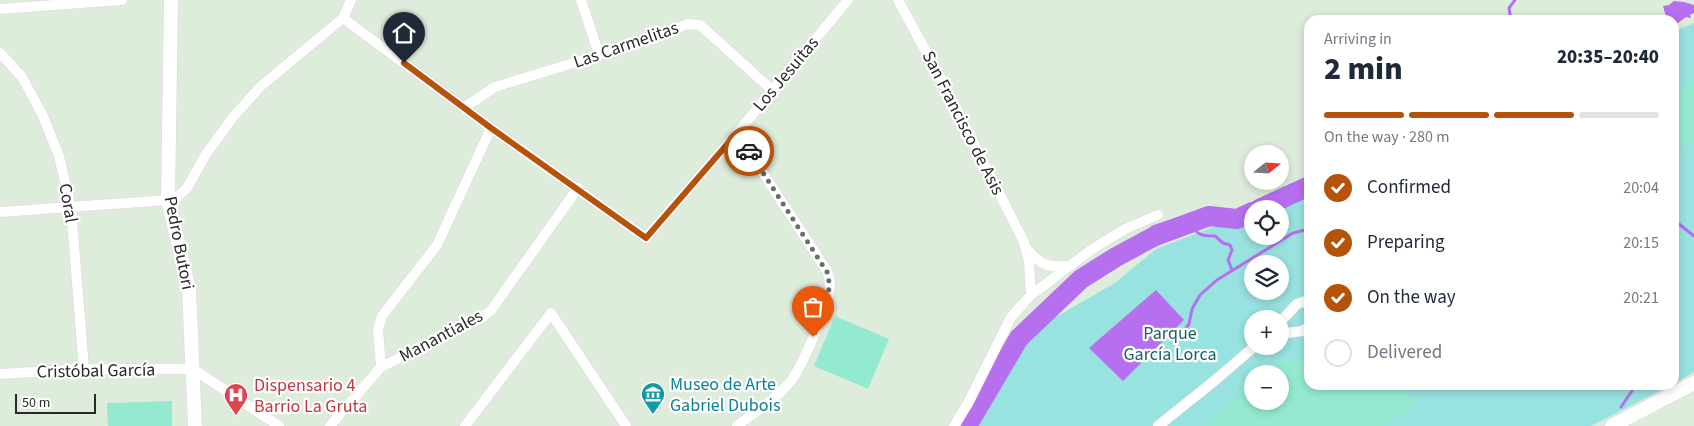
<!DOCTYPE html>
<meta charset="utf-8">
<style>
:root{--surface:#fff;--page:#f2f2f3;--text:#1f2937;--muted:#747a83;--line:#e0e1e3;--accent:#b45309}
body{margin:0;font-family:"Source Sans 3",sans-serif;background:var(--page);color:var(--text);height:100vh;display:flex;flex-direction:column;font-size:19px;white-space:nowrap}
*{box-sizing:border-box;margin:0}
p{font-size:16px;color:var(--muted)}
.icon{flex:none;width:28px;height:28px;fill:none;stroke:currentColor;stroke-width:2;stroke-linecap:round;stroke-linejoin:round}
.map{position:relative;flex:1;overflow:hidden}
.drawer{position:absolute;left:1304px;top:15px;width:375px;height:375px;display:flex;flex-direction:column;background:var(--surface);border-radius:15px;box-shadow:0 2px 8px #0003}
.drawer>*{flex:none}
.needle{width:32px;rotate:72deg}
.tools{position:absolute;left:1244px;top:145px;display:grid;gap:10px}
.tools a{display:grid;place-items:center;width:45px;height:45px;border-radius:50%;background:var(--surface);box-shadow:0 2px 8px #0003;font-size:25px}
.scale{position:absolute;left:15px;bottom:12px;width:81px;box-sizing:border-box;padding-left:5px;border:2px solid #2a2a2a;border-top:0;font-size:14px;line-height:18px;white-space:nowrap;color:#2a2a2a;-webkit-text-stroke:4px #fff;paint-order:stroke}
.pin{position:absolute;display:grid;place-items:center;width:42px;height:42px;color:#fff;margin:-51px -21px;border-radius:50% 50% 50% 0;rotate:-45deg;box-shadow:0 0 5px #0007}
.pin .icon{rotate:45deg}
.courier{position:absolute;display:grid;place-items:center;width:50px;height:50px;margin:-25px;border:4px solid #b45309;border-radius:50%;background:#fff;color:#222;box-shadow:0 1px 6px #0007}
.summary em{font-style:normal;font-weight:800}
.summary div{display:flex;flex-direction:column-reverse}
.summary{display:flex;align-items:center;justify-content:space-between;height:85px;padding:0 20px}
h1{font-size:32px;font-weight:800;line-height:38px}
.bar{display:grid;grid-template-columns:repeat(4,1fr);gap:8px 5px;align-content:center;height:60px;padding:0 20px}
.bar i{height:6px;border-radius:4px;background:var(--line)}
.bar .active{background:var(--accent)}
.bar p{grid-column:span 4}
ol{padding:0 20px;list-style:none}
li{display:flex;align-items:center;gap:15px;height:55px}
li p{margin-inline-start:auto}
li .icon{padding:5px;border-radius:50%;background:var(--accent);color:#fff;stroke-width:4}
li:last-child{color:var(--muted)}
li i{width:28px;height:28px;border:2px solid var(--line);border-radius:50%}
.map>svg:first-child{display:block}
.green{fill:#98e2df;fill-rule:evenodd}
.pitch{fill:#94ead1}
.water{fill:#b66fee}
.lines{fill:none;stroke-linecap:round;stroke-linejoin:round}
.stream{stroke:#b66fee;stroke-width:3}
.river{stroke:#b66fee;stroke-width:20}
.street-casing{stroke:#e3d1e1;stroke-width:11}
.secondary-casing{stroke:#e3d1e1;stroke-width:15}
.street{stroke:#fff;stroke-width:10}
.secondary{stroke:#fff;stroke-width:14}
.done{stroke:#696e68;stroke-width:5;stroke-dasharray:0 9}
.route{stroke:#b45309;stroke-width:6}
.labels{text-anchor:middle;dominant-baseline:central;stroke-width:4.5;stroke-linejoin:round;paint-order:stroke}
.street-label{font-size:18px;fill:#2a2a2a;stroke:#fff}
.park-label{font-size:18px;fill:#1a6066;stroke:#fff}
.culture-label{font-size:18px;fill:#0d838f;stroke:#fff;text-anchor:start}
.health-label{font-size:18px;fill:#be3a42;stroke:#fff;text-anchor:start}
</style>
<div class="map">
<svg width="1694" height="426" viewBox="0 0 1694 426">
<rect width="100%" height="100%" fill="#deecdc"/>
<path class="green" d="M1694,23V372L1674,384V29L1677,30Z
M1309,186V385H1671L1591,426H974L1019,338L1115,283L1156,249L1252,212V236H1280V209H1259ZM1252,264H1280V291H1252ZM1252,319H1280V346H1252ZM1252,374H1280V401H1252Z"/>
<path class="pitch" d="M1694,78V140L1674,153V94Z
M835,316L889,339L868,389L814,366Z
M1309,353V385H1387L1389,387L1394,385H1404L1415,405L1384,426H1205L1252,386V401H1280V374H1266L1282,360Z
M172,401V426H108L107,403Z"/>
<path class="water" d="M1674,1L1684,2L1694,5V13L1690,15L1691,18L1686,17L1674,26V20H1667L1663,6L1669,5Z
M1207,207L1210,223L1157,243L1151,226Z
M1156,290L1184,320L1123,381L1089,348Z"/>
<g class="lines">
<path class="stream" d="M1511,20L1509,8L1515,0
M1659,20L1663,18
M1674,225L1679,224L1694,236
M1190,226C1200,235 1200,236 1215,236L1223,243L1230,245L1232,250L1228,260L1232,270
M1169,329L1177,333L1183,332L1189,324L1192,309L1200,295L1217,280L1293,233L1309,229
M1621,407L1636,385"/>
<path class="river" d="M1259,209L1309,186
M967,426L1019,338L1081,279L1116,257L1155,236L1209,216L1237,219L1252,212"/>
<g class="street-casing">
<path id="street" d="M351,0L343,18L491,128L646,238L737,133L848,0
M581,0L599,55
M898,0L949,94L1024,242L1029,262L1031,295L1011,317L968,403L954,426
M0,9L122,0
M0,53L22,77L43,116L59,156L71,208L84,369
M465,107L495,87L599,55L688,24L700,25L772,90
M0,212L168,200L177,197L187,188L206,154L234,116L261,86L343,18
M1027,249C1042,266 1046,267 1069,266
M1031,295L1091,250L1125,229L1158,215
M1280,322L1297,304L1309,300
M1280,334L1302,331L1309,327
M381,367L378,329L382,316L437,245L491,128
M0,374L84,369H193L279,426
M330,426L381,367L483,317L492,309L578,188
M465,426L551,313L626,426
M737,426C755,412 776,399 790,382C802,367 829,305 830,286C830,281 829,276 827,271L737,133
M1158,426L1213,382L1255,346"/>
</g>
<g class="secondary-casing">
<path id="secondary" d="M171,0L168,200L189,290L195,426
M1612,426L1694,383"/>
</g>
<use href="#street" class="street"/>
<use href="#secondary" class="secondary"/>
</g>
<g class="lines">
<path class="done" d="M749,151L827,272C834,294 821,316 813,337"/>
<path class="route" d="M404,63L491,128L646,238L737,133L749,151"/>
</g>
<defs>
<g id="museum-pin" transform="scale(1.25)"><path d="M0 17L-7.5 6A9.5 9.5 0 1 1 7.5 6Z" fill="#0f9aa8" stroke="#fff"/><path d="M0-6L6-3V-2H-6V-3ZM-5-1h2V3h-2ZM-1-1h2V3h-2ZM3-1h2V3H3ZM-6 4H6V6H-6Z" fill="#fff"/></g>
<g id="hospital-pin" transform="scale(1.25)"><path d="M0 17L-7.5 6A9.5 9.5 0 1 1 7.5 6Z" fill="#e0444e" stroke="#fff"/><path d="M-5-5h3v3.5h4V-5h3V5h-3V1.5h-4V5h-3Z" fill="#fff"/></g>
</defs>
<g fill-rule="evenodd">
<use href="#museum-pin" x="653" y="394"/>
<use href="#hospital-pin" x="236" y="395"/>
</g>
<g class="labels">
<g class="street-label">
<text transform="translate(626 45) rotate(-19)">Las Carmelitas</text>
<text transform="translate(786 74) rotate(-50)">Los Jesuitas</text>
<text transform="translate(963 123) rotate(63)">San Francisco de Asis</text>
<text transform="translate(68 203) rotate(80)">Coral</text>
<text transform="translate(179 243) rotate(79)">Pedro Butori</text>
<text transform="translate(441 336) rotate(-28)">Manantiales</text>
<text transform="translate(96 371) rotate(-1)">Cristóbal García</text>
</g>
<g class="park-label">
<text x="1170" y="333">Parque<tspan x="1170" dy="21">García Lorca</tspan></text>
</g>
<g class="culture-label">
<text x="670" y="384">Museo de Arte<tspan x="670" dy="21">Gabriel Dubois</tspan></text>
</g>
<g class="health-label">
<text x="254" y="385">Dispensario 4<tspan x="254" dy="21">Barrio La Gruta</tspan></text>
</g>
</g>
</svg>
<div class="tools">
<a><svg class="needle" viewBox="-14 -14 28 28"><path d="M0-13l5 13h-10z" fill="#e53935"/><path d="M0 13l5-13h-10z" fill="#747a83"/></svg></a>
<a><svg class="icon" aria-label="locate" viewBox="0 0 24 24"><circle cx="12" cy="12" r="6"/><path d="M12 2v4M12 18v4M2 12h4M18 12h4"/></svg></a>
<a><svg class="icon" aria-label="layers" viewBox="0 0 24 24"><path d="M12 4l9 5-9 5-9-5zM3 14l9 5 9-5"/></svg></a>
<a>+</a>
<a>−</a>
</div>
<div class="scale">50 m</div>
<div class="pin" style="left:813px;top:337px;background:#ea580c"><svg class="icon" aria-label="bag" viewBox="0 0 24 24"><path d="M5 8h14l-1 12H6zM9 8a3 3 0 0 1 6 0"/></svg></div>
<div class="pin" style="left:404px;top:63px;background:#1f2937"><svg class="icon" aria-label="home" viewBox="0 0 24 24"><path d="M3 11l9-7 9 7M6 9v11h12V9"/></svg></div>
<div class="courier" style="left:749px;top:151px"><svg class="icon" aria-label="car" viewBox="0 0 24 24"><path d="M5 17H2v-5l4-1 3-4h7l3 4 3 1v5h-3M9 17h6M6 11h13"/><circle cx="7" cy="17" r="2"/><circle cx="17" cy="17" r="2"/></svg></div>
<section class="drawer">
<div class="summary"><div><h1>2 min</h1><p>Arriving in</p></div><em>20:35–20:40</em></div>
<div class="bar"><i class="active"></i><i class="active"></i><i class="active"></i><i></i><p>On the way · 280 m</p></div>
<ol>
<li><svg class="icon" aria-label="check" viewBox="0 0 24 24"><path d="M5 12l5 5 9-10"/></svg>Confirmed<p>20:04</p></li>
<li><svg class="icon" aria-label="check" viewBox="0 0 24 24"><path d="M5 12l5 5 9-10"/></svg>Preparing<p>20:15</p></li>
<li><svg class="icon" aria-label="check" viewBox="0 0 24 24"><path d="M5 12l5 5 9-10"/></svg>On the way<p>20:21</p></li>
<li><i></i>Delivered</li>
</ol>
</section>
</div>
